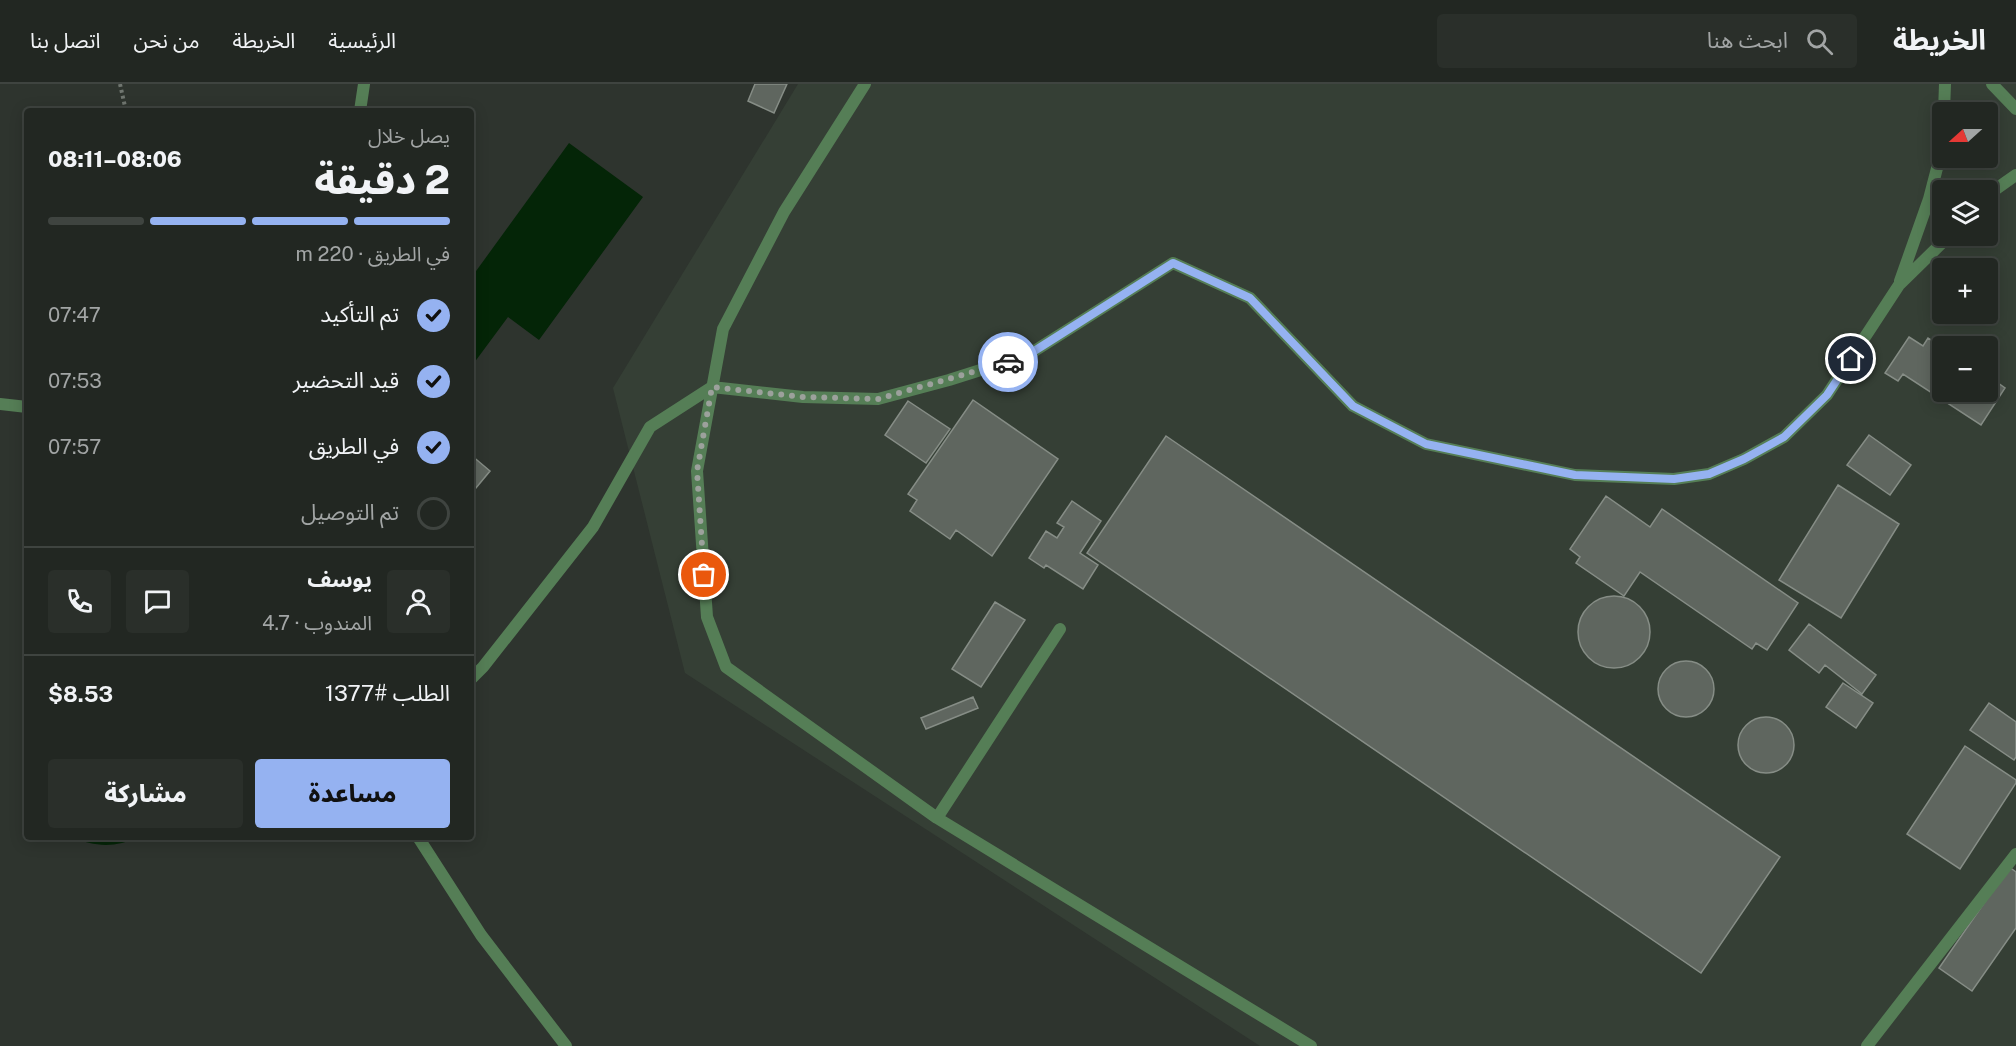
<!DOCTYPE html>
<html lang="ar">
<meta charset="utf-8">
<style>
:root{--surface:#222722;--page:#2a2f2a;--text:#f1f3f6;--muted:#a2a5a5;--line:#3f4440;--accent:#95b2f1}
body{margin:0;font-family:"Public Sans","Noto Sans Arabic",sans-serif;background:var(--page);color:var(--text);direction:rtl;height:100vh;display:flex;flex-direction:column;font-size:22px;white-space:nowrap}
*{box-sizing:border-box;margin:0}
p{font-size:20px;color:var(--muted)}
.icon{flex:none;width:33px;height:33px;fill:none;stroke:currentColor;stroke-width:2;stroke-linecap:round;stroke-linejoin:round}
.map{position:relative;flex:1;overflow:hidden;direction:ltr}
.details{position:absolute;left:24px;top:24px;width:450px;height:732px;display:flex;flex-direction:column;background:var(--surface);border-radius:6px;box-shadow:0 3px 15px #0003,0 0 0 2px var(--line);direction:rtl}
.details>*{flex:none}
.needle{width:39px;rotate:249deg}
.fabs{position:absolute;left:1932px;top:18px;display:grid;gap:12px}
.fabs a{display:grid;place-items:center;width:66px;height:66px;border-radius:6px;background:var(--surface);box-shadow:0 3px 15px #0003,0 0 0 2px var(--line);font-size:30px}
.pin{position:absolute;display:grid;place-items:center;width:51px;height:51px;color:#fff;margin:-26px;border:3px solid #fff;border-radius:50%;box-shadow:0 2px 6px #0007}
.courier{position:absolute;display:grid;place-items:center;width:60px;height:60px;margin:-30px;border:4px solid #95b2f1;border-radius:50%;background:#fff;color:#222;box-shadow:0 2px 8px #0007}
.head em{font-style:normal;font-weight:800}
.head div{display:flex;flex-direction:column-reverse}
.head{display:flex;align-items:center;justify-content:space-between;height:102px;padding:0 24px}
h1{font-size:39px;font-weight:800;line-height:45px}
.bar{display:grid;grid-template-columns:repeat(4,1fr);gap:9px 6px;align-content:center;height:72px;padding:0 24px}
.bar i{height:8px;border-radius:4px;background:var(--line)}
.bar .active{background:var(--accent)}
.bar p{grid-column:span 4}
.line{display:flex;align-items:center;gap:15px;padding:0 24px;border-top:2px solid var(--line)}
.line div{flex:1}
.round{display:grid;place-items:center;flex:none;width:63px;height:63px;border-radius:6px;background:var(--page)}
ol{padding:0 24px;list-style:none}
li{display:flex;align-items:center;gap:18px;height:66px}
li p{margin-inline-start:auto}
li .icon{padding:6px;border-radius:50%;background:var(--accent);color:#111;stroke-width:4}
li:last-child{color:var(--muted)}
li i{width:33px;height:33px;border:3px solid var(--line);border-radius:50%}
.button{display:flex;gap:12px;margin-top:auto;padding:12px 24px}
.button a{flex:1;height:69px;border-radius:6px;background:var(--accent);color:#111;font-size:24px;font-weight:800;line-height:69px;text-align:center}
.button a+a{background:var(--page);color:var(--text)}
header{display:flex;align-items:center;gap:36px;box-sizing:border-box;height:84px;padding:0 30px;background:var(--surface);border-bottom:2px solid var(--line)}
header strong{font-size:28px}
nav{display:flex;gap:33px;margin-inline-start:auto;font-size:21px}
.search{width:420px;height:54px;background:var(--page);display:flex;align-items:center;gap:15px;box-sizing:border-box;padding:0 21px;border-radius:6px;color:var(--muted);font-size:22px}
.map>svg:first-child{display:block}
.built{fill:#353f35;fill-rule:evenodd}
.water{fill:#042507}
.building{fill:#5f665f;stroke:#868d86;stroke-width:1.5}
.lines{fill:none;stroke-linecap:round;stroke-linejoin:round}
.path{stroke:#707670;stroke-width:4;stroke-dasharray:3 3;stroke-linecap:butt}
.service{stroke:#557e56;stroke-width:12}
.done{stroke:#9ca19c;stroke-width:6;stroke-dasharray:0 10.8}
.route{stroke:#95b2f1;stroke-width:8}
</style>
<header>
<strong>الخريطة</strong>
<div class="search"><svg class="icon" aria-label="search" viewBox="0 0 24 24"><circle cx="10" cy="10" r="6"/><path d="M15 15l6 6"/></svg>ابحث هنا</div>
<nav><a>الرئيسية</a><a>الخريطة</a><a>من نحن</a><a>اتصل بنا</a></nav>
</header>
<div class="map">
<svg width="2016" height="962" viewBox="0 0 2016 962">
<rect width="100%" height="100%" fill="#2e342e"/>
<path class="built" d="M798,0H2016V962H1260L685,589L613,304ZM1942,28H1988V74H1942ZM1942,106H1988V152H1942ZM1942,184H1988V230H1942ZM1942,262H1988V308H1942Z"/>
<path class="water" d="M569,59L643,113L539,256L508,233L471,283V194Z
M71,753H139C115,764 95,763 71,753Z"/>
<path class="building" d="M755,0H787L774,29L748,17Z
M1909,253L1923,262L1928,254L1942,263V308H1988V292L2005,304L1981,341L1903,290L1898,297L1885,289Z
M973,316L1058,375L992,472L956,446L950,455L910,427L917,416L908,410Z
M908,317L950,345L926,379L885,351Z
M1869,351L1911,381L1890,411L1847,381Z
M1166,352L1780,773L1701,889L1087,469Z
M471,371L490,387L471,410Z
M1838,401L1899,440L1841,534L1779,496Z
M1606,412L1650,443L1662,425L1798,519L1767,566L1756,559L1752,565L1640,488L1624,512L1576,479L1580,473L1570,465Z
M1072,417L1101,437L1080,469L1098,481L1083,505L1046,481L1044,484L1029,474L1046,447L1057,454L1064,443L1057,439Z
M1578 548a36 36 0 1 1 72 0a36 36 0 1 1-72 0Z
M995,518L1025,536L981,603L952,585Z
M1809,540L1876,591L1862,610L1825,581L1819,589L1789,566Z
M1658 605a28 28 0 1 1 56 0a28 28 0 1 1-56 0Z
M1843,599L1873,619L1856,644L1826,623Z
M973,613L978,624L926,645L921,634Z
M1989,619L2016,638V673L2014,676L1970,646Z
M1738 661a28 28 0 1 1 56 0a28 28 0 1 1-56 0Z
M1965,662L2016,696V699L1960,785L1907,750Z
M2009,783L2016,788V844L1972,907L1939,884Z"/>
<g class="lines">
<path class="path" d="M120,0L126,27"/>
<path class="service" d="M865,0L784,128L723,245L697,387L707,533L726,583L937,734L1311,962
M1992,0L2016,25
M360,27L364,0
M1944,28L1945,0
M1988,113L1996,105L2016,91
M1900,197L1929,115L1942,65
M0,320L27,323
M471,595L483,583L593,443L650,343L712,303L803,313L878,315L949,296L1028,271L1173,179L1250,214L1353,322L1426,360L1575,391L1674,395L1709,390L1744,375L1784,353L1827,311L1899,201L1949,152
M937,734L1060,545
M418,753L481,851L566,962
M1867,962L2016,770"/>
</g>
<g class="lines">
<path class="done" d="M704,491L697,387L712,303L803,313L878,315L1008,278"/>
<path class="route" d="M1008,278L1028,271L1173,179L1250,214L1353,322L1426,360L1575,391L1674,395L1709,390L1744,375L1784,353L1827,311L1851,275"/>
</g>
</svg>
<div class="fabs">
<a><svg class="needle" viewBox="-14 -14 28 28"><path d="M0-13l5 13h-10z" fill="#e53935"/><path d="M0 13l5-13h-10z" fill="#a2a5a5"/></svg></a>
<a><svg class="icon" aria-label="layers" viewBox="0 0 24 24"><path d="M12 4l9 5-9 5-9-5zM3 14l9 5 9-5"/></svg></a>
<a>+</a>
<a>−</a>
</div>
<div class="pin" style="left:704px;top:491px;background:#ea580c"><svg class="icon" aria-label="bag" viewBox="0 0 24 24"><path d="M5 8h14l-1 12H6zM9 8a3 3 0 0 1 6 0"/></svg></div>
<div class="pin" style="left:1851px;top:275px;background:#1f2937"><svg class="icon" aria-label="home" viewBox="0 0 24 24"><path d="M3 11l9-7 9 7M6 9v11h12V9"/></svg></div>
<div class="courier" style="left:1008px;top:278px"><svg class="icon" aria-label="car" viewBox="0 0 24 24"><path d="M5 17H2v-5l4-1 3-4h7l3 4 3 1v5h-3M9 17h6M6 11h13"/><circle cx="7" cy="17" r="2"/><circle cx="17" cy="17" r="2"/></svg></div>
<section class="details">
<div class="head"><div><h1>2 دقيقة</h1><p>يصل خلال</p></div><em>08:06–08:11</em></div>
<div class="bar"><i class="active"></i><i class="active"></i><i class="active"></i><i></i><p>في الطريق · 220 m</p></div>
<ol>
<li><svg class="icon" aria-label="check" viewBox="0 0 24 24"><path d="M5 12l5 5 9-10"/></svg>تم التأكيد<p>07:47</p></li>
<li><svg class="icon" aria-label="check" viewBox="0 0 24 24"><path d="M5 12l5 5 9-10"/></svg>قيد التحضير<p>07:53</p></li>
<li><svg class="icon" aria-label="check" viewBox="0 0 24 24"><path d="M5 12l5 5 9-10"/></svg>في الطريق<p>07:57</p></li>
<li><i></i>تم التوصيل</li>
</ol>
<div class="line" style="height:108px"><a class="round"><svg class="icon" aria-label="person" viewBox="0 0 24 24"><circle cx="12" cy="8" r="4"/><path d="M4 21q1-7 8-7t8 7"/></svg></a><div><b>يوسف</b><p>المندوب · 4.7</p></div><a class="round"><svg class="icon" aria-label="chat" viewBox="0 0 24 24"><path d="M4 5h16v11H9l-5 4z"/></svg></a><a class="round"><svg class="icon" aria-label="phone" viewBox="0 0 24 24"><path d="M5 4h4l2 5-3 2q2 4 5 5l2-3 5 2v4C11 20 4 13 5 4z"/></svg></a></div>
<div class="line" style="height:78px"><div>الطلب #1377</div><b>$8.53</b></div>
<div class="button"><a>مساعدة</a><a>مشاركة</a></div>
</section>
</div>
